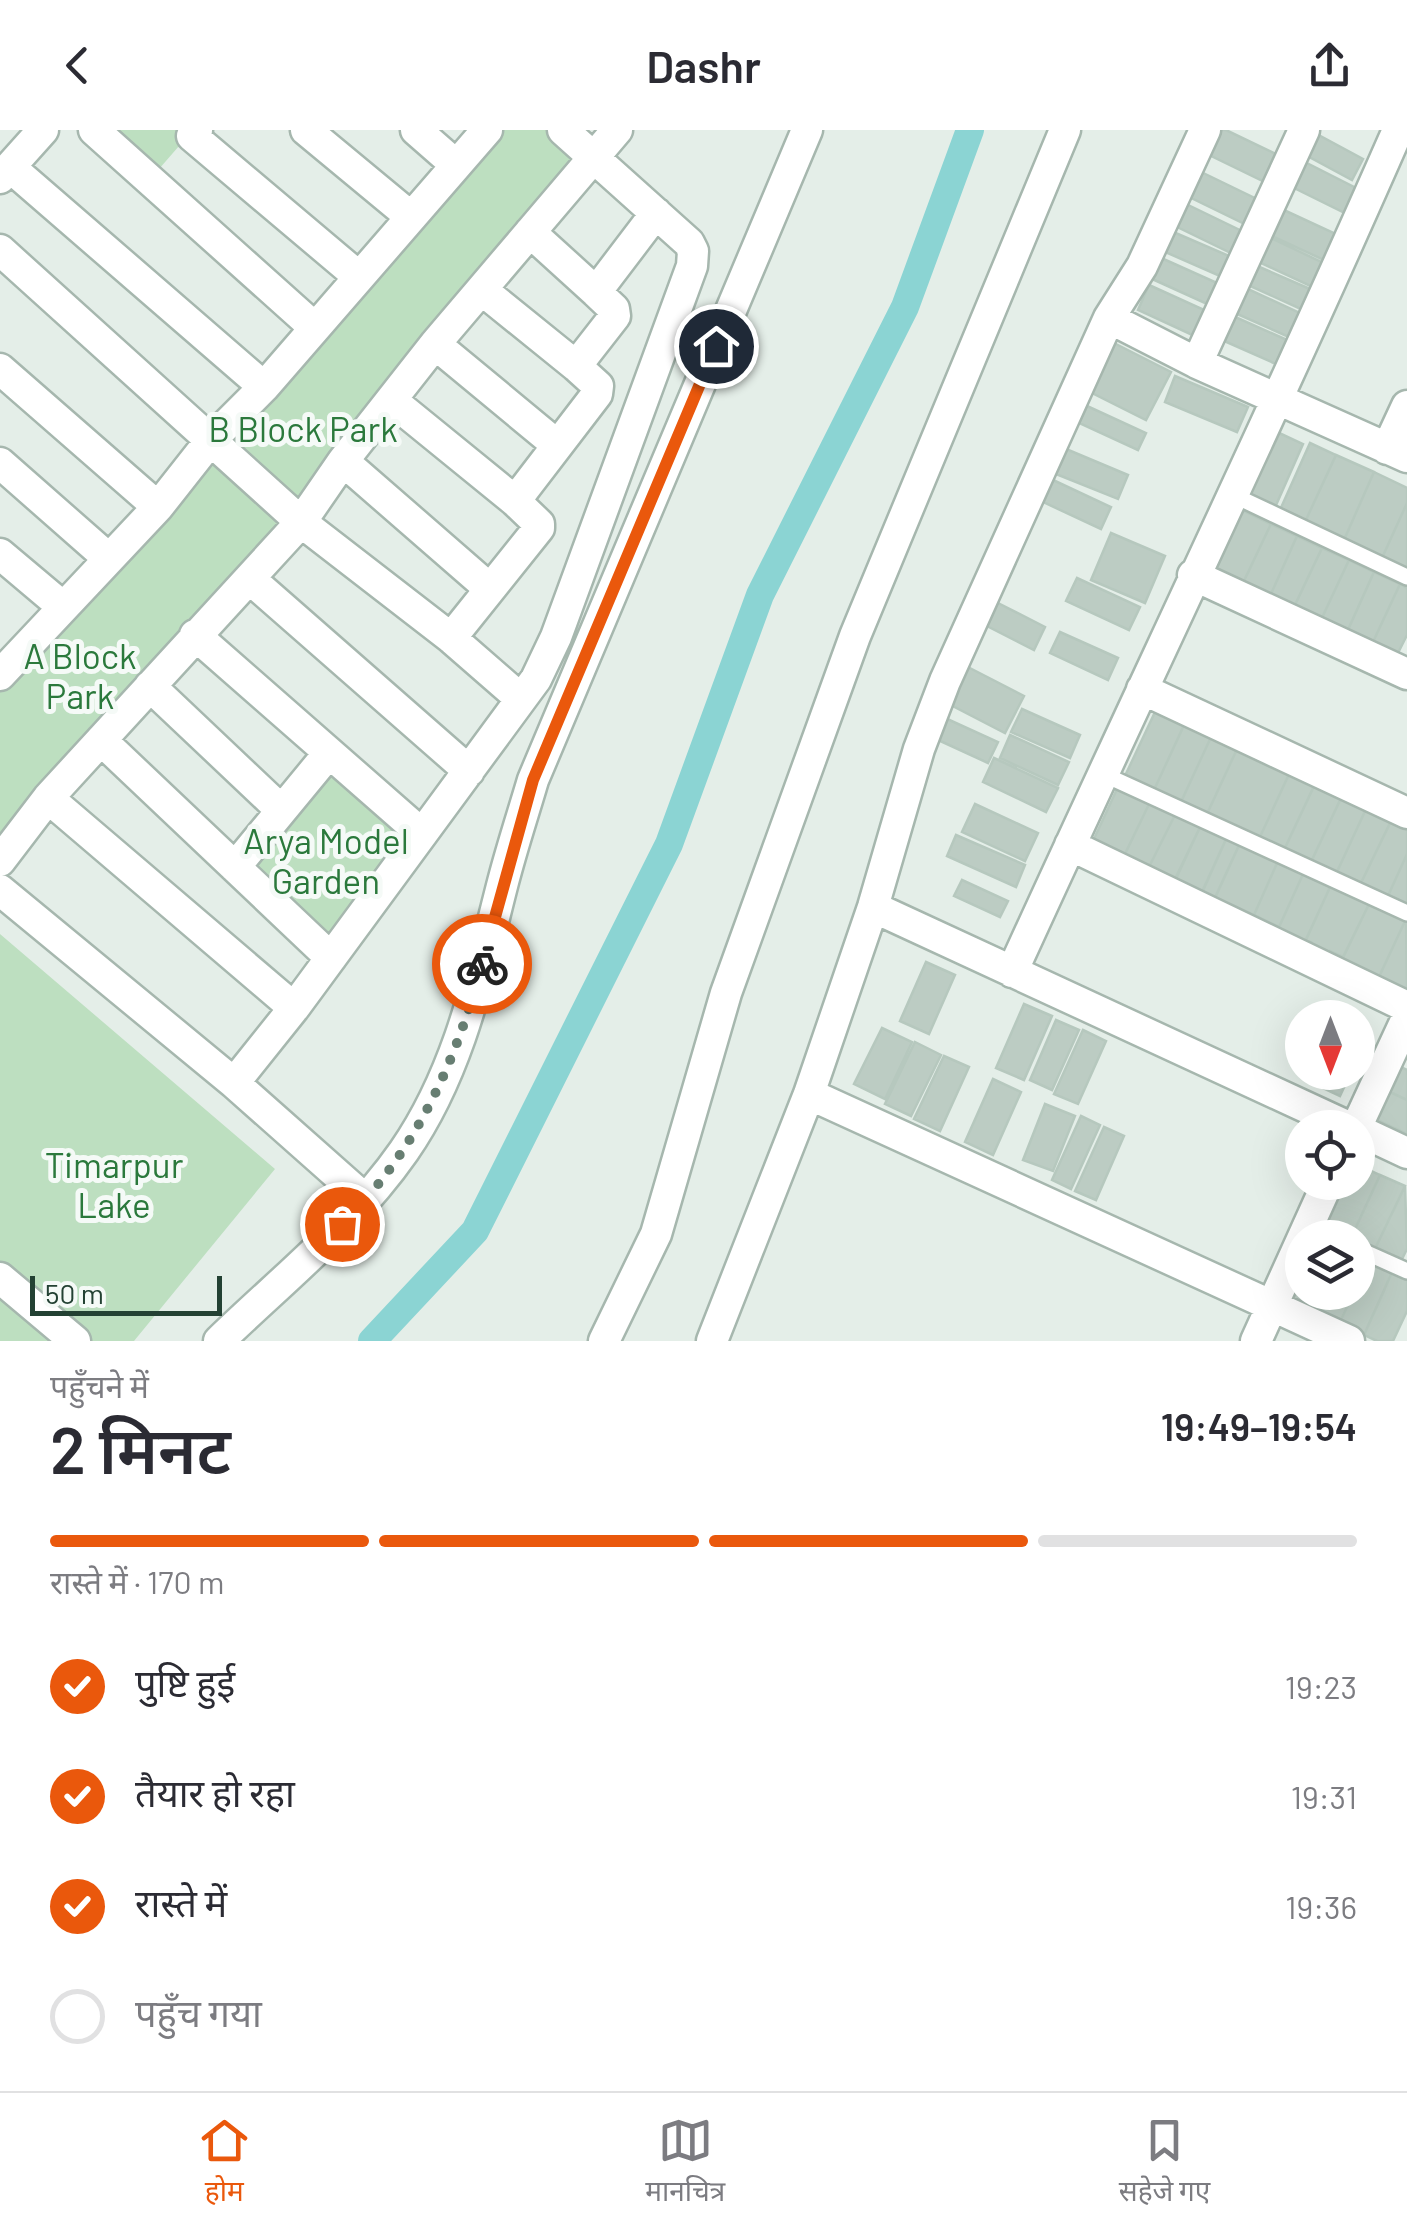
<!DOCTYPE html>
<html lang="hi">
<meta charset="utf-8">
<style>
:root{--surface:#fff;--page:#f7f7f7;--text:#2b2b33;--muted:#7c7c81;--line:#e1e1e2;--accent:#ea580c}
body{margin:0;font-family:Barlow,"Noto Sans Devanagari",sans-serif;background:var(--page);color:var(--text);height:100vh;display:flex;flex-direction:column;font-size:38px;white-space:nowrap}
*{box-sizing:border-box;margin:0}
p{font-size:32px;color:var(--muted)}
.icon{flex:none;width:55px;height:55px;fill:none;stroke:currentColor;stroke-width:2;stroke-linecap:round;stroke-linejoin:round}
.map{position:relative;height:1211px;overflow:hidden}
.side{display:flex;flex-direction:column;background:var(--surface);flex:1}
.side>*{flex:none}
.needle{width:65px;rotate:180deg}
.tools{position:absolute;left:1285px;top:870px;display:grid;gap:20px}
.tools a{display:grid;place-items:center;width:90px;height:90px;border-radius:50%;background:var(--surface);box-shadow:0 10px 40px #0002;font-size:50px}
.scale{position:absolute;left:30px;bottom:25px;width:192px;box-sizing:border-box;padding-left:10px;border:5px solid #234133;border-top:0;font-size:28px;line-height:35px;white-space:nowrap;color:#234133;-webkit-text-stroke:8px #f5faf7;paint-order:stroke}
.pin{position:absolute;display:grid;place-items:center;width:85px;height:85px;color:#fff;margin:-42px;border:5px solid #fff;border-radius:50%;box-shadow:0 2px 10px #0007}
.courier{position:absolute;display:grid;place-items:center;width:100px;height:100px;margin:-50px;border:8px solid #ea580c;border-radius:50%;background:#fff;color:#222;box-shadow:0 2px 12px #0007}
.head em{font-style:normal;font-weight:600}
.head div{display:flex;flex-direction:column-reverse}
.head{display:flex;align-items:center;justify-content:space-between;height:170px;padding:0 50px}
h1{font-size:65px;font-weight:600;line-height:75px}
.bar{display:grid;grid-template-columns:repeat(4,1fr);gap:15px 10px;align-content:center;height:120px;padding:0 50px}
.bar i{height:12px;border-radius:8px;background:var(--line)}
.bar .current{background:var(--accent)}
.bar p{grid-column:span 4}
ol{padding:0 50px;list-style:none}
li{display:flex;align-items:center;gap:30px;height:110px}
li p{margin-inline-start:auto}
li .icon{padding:10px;border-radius:50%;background:var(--accent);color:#fff;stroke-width:4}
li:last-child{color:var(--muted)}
li i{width:55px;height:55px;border:5px solid var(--line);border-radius:50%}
header{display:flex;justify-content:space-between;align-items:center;height:130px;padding:0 50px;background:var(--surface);font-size:45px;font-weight:600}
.menu{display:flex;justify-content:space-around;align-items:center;height:140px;border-top:2px solid var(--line);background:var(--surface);font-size:28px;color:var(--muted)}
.menu a{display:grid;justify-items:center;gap:5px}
.menu .current{color:var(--accent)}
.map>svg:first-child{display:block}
.green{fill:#bddfc0}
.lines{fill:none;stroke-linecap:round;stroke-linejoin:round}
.canal{stroke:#8bd4d3;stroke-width:28}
.building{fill:#bcccc3;stroke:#b6c8be;stroke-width:2.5}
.lane-casing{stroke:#a6b7ae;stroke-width:20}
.street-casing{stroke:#a6b7ae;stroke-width:35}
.lane{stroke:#fff;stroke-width:15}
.street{stroke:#fff;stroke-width:30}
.done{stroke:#677e72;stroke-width:10;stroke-dasharray:0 18}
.route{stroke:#ea580c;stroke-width:12}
.labels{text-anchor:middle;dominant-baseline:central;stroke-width:10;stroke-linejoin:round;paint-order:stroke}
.park-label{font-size:35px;fill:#2b793c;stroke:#f5faf7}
</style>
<header><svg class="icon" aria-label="back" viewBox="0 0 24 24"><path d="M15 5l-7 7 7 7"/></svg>Dashr<svg class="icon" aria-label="share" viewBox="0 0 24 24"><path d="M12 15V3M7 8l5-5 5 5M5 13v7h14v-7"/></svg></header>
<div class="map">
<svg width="1407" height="1211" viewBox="0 0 1407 1211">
<rect width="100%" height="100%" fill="#e4eee8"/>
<path class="green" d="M101,0H193L152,47Z
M487,0H563L592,26L306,383L0,721V546Z
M329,623L422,704L331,828L240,741Z
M0,804L275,1039L134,1211H0Z"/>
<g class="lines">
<path class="canal" d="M372,1211L475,1101L669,714L760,465L905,177L970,0"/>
</g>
<path class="building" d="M1217,0H1226L1282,27L1269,54L1205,23Z
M1311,1L1363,29L1352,50L1300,22Z
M1297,28L1360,60L1347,84L1284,53Z
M1195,39L1263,72L1251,97L1183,64Z
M1182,72L1248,104L1237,126L1171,94Z
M1273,75L1336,104L1324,130L1261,101Z
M1171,101L1236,129L1227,149L1163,121Z
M1260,103L1328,135L1317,159L1248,127Z
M1159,127L1224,156L1214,177L1150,148Z
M1248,132L1310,159L1301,179L1239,151Z
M1237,154L1300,183L1289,207L1226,179Z
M1149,155L1211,183L1199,208L1138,180Z
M1224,182L1287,210L1276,234L1213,206Z
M1108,210L1171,242L1146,290L1084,259Z
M1175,246L1248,277L1237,302L1165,272Z
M1087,276L1146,303L1138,320L1079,293Z
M1277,302L1303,314L1273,382L1245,368Z
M1310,313L1336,325L1305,392L1280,380Z
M1066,319L1128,345L1118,369L1056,344Z
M1336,325L1374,342L1344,410L1305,392Z
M1374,342L1407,358V373L1382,428L1344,410Z
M1053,350L1111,377L1101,399L1043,372Z
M1407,373V437L1406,439L1382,428Z
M1240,379L1271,394L1243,453L1212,439Z
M1271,394L1297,406L1270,466L1243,453Z
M1111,403L1165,426L1145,473L1091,450Z
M1297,406L1322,418L1294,477L1270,466Z
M1322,418L1349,430L1321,490L1294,477Z
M1349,430L1374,442L1347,502L1321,490Z
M1374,442L1400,454L1372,514L1347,502Z
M1077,448L1140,477L1129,500L1066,471Z
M1400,454L1407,458V505L1397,525L1372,514Z
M994,471L1045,497L1034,520L983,494Z
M1060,502L1118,528L1108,550L1050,523Z
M962,534L1024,566L1005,603L943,571Z
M1022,579L1080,605L1070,628L1011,602Z
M1156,580L1185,593L1154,660L1125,646Z
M945,588L998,612L988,633L936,609Z
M1185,593L1212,605L1181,672L1154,660Z
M1010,605L1069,632L1058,655L1000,628Z
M1212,605L1238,617L1207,684L1181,672Z
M1238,617L1290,642L1259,709L1207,684Z
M994,628L1058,658L1046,682L983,652Z
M1290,642L1315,654L1284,720L1259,709Z
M1315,654L1342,666L1311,732L1284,720Z
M1118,657L1150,672L1124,726L1093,711Z
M1342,666L1367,677L1336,744L1311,732Z
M1150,672L1176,683L1149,737L1124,726Z
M975,674L1038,703L1025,731L962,702Z
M1367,677L1392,689L1360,755L1336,744Z
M1176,683L1201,695L1175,749L1149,737Z
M1392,689L1407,696V724L1387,768L1360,755Z
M1201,695L1227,707L1201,765L1174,753Z
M956,705L1025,735L1016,757L947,726Z
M1227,707L1240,713L1215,768L1202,762Z
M1240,713L1278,731L1254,785L1228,773L1225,778L1213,772Z
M1407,724V777L1387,768Z
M1278,731L1304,742L1279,797L1254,785Z
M1304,742L1331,755L1302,818L1275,806Z
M962,750L1008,771L1000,787L954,766Z
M1331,755L1370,772L1343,827L1330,821L1327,829L1306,820L1311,812L1306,810Z
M1370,772L1406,789L1378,849L1341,832Z
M1406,789L1407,859L1405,862L1378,849Z
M926,832L955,845L929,904L900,891Z
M1024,874L1052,886L1024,950L996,938Z
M1056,890L1079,900L1052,960L1030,950Z
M882,898L912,912L885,969L854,954Z
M1083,900L1106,911L1078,974L1054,964Z
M915,912L941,925L911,986L885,974Z
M944,926L969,937L940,1001L914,989Z
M1401,937L1407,940V970L1390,962Z
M1309,942H1351L1340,966L1306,950Z
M993,949L1021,962L993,1025L965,1012Z
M1390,962L1407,970V1004L1377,990Z
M1045,974L1075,986L1053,1041L1023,1030Z
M1081,986L1100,995L1071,1059L1052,1050Z
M1104,997L1124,1006L1096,1070L1075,1061Z
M1358,1035L1380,1045L1351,1108H1344L1321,1097L1342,1052H1358Z
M1380,1045L1405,1056L1374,1121L1358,1114V1108H1351Z
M1405,1056L1407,1119L1400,1133L1374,1121Z
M1369,1129L1393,1140L1364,1205L1339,1194L1354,1162H1358V1155Z
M1302,1138V1162H1323L1314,1182L1288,1170Z
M1393,1140L1407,1146V1181L1393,1211H1377L1364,1205Z
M1323,1162H1354L1339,1194L1314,1182Z"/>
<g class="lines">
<g class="lane-casing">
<path id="lane" d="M1231,364L1407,447
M1103,644L1407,783
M1307,1095L1333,1108
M1358,1119L1407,1141"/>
</g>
<g class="street-casing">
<path id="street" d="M94,0L315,198
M197,0L192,6L359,147
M306,0L411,87
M416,0L456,35
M10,37L264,257
M0,48L43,0
M530,102L596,162
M0,120L301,392L451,508L521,569
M482,160L576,236
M1109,188L1197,233L1407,327
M435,214L557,315
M1197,233L1304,0
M0,239L158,377
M391,270L515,371
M1387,319L1407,276
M343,331L490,459
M0,333L108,428
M0,424L63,477
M1193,445L1407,544
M250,449L469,641
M195,505L422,704
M451,508L539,398V394L515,371L597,264L598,256L576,236L615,186L614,179L596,162L656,83
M0,545L158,377L210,311L264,257L487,0
M150,556L281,680
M1142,559L1407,683
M101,610L331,828
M48,668L294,878
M1070,715L1407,877
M0,731L48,668L301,392L343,331L435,214L617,0
M235,737L329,623
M0,760L234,953L294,878L536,549L556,507L692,136L693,121L689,113L563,0
M873,777L1351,998
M1012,842C1140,561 1274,283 1398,0
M234,953L366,1070
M809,964L1349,1211
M1356,998L1407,888
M1358,1000L1407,1023
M0,1148L75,1211
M219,1211C282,1150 354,1093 404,1021C460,940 479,845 503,752C512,717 523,684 533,650L807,0
M604,1211L656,1104L726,863L855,506L1065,0
M712,1211L809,964L873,777L919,619L945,551L1109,188L1142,136L1205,0
M1256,1211L1328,1052"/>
</g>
<use href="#lane" class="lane"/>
<use href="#street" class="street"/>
</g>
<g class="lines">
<path class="done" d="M342,1094C416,1022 456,932 482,834"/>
<path class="route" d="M482,834L533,650L716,216"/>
</g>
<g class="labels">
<g class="park-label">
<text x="303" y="298">B Block Park</text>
<text x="80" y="525">A Block<tspan x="80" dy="40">Park</tspan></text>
<text x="326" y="710">Arya Model<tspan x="326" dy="40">Garden</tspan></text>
<text x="114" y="1034">Timarpur<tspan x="114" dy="40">Lake</tspan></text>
</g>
</g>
</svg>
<div class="tools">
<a><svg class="needle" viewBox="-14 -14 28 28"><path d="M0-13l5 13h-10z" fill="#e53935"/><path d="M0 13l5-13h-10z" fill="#7c7c81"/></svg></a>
<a><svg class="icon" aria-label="locate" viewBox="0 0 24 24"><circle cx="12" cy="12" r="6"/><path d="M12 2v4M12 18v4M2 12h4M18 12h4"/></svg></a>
<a><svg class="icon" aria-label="layers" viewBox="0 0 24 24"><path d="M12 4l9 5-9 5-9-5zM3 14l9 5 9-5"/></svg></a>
</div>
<div class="scale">50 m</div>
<div class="pin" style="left:342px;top:1094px;background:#ea580c"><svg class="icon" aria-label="bag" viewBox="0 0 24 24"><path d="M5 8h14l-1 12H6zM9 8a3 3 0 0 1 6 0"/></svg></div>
<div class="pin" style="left:716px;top:216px;background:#1f2937"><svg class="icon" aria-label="home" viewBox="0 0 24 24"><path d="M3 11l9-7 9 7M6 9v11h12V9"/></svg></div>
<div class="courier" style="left:482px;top:834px"><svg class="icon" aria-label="bike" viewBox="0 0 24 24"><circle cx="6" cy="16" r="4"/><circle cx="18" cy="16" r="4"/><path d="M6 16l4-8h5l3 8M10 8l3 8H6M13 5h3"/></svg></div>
</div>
<section class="side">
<div class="head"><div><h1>2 मिनट</h1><p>पहुँचने में</p></div><em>19:49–19:54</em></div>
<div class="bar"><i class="current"></i><i class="current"></i><i class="current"></i><i></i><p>रास्ते में · 170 m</p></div>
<ol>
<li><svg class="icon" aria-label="check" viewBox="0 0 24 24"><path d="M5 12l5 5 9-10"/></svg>पुष्टि हुई<p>19:23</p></li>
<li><svg class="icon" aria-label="check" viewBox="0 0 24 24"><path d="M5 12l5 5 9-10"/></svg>तैयार हो रहा<p>19:31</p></li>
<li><svg class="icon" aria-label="check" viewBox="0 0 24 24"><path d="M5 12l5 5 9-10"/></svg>रास्ते में<p>19:36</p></li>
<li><i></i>पहुँच गया</li>
</ol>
</section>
<nav class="menu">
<a class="current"><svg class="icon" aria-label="home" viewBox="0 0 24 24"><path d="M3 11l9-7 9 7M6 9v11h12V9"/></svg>होम</a>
<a><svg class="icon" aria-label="map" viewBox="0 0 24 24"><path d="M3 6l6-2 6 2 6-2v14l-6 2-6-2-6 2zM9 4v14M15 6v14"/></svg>मानचित्र</a>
<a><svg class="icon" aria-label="saved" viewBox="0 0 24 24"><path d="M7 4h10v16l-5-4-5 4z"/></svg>सहेजे गए</a>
</nav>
